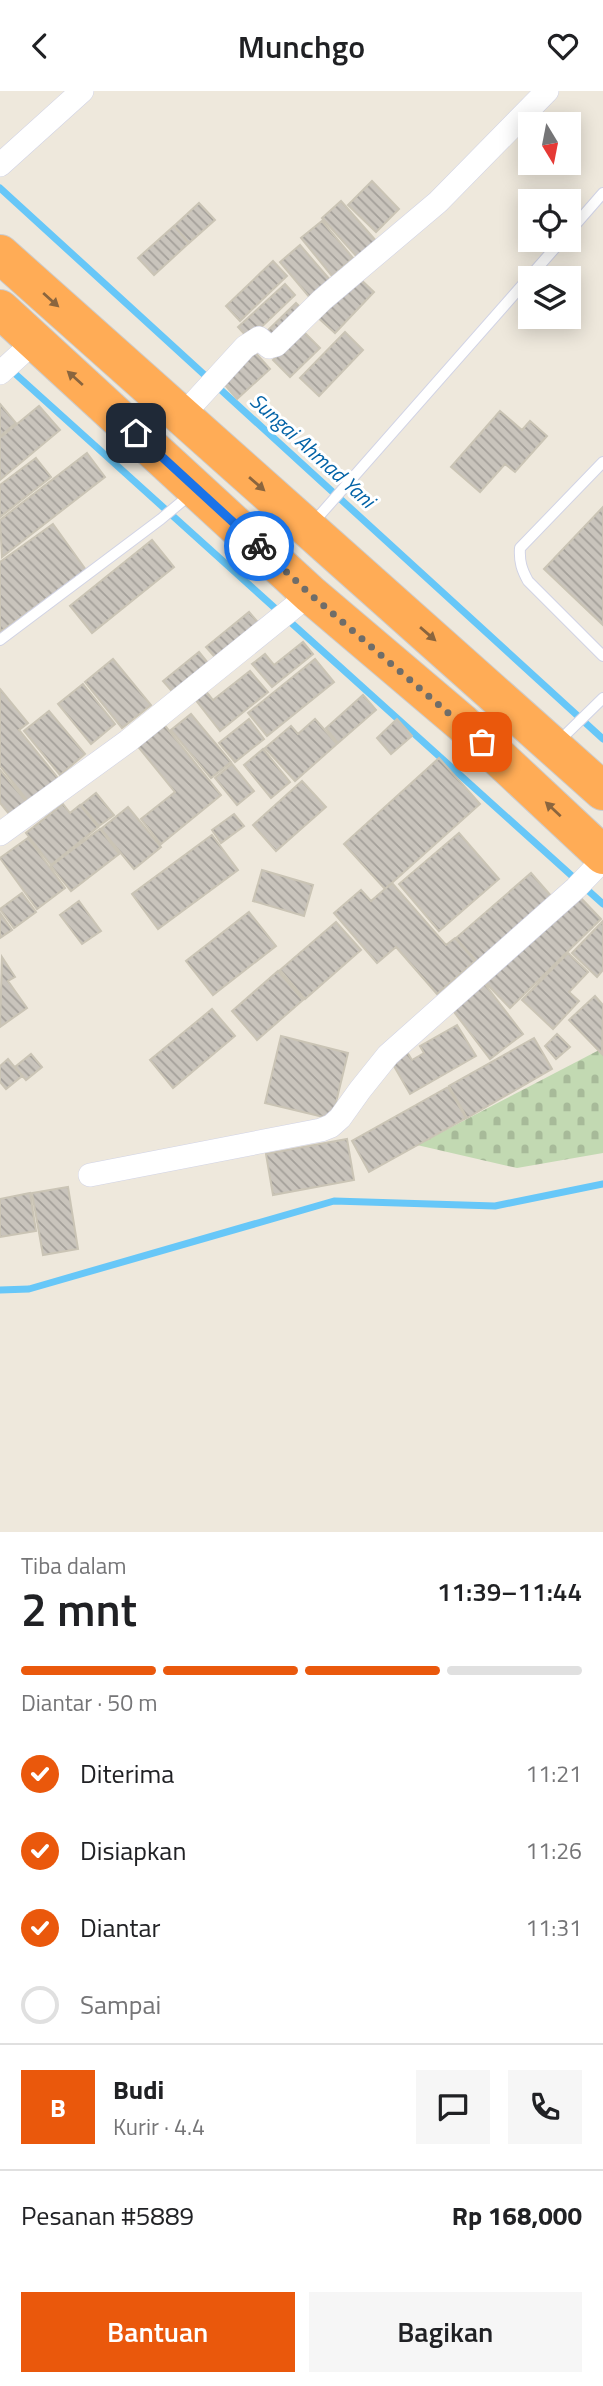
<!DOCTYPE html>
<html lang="id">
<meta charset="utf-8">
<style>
:root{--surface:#fff;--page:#f6f6f6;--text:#202124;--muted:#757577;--line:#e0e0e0;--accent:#ea580c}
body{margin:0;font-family:"Titillium Web",sans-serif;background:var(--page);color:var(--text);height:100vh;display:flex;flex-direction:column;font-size:26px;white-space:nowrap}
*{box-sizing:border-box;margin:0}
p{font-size:23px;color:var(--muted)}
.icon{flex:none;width:38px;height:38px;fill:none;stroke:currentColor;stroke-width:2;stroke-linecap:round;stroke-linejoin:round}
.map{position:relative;height:1441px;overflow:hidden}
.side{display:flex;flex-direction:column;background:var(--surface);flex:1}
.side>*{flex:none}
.needle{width:46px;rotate:170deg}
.tools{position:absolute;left:518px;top:21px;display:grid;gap:14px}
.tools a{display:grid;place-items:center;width:63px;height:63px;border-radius:0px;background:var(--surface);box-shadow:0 4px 18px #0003;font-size:35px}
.pin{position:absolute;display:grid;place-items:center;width:60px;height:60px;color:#fff;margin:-30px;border-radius:14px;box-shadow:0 4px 10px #0006}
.courier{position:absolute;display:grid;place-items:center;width:70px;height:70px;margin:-35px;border:5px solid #1a73e8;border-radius:50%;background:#fff;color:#222;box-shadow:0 2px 9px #0007}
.head em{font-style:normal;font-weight:600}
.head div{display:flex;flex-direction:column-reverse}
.head{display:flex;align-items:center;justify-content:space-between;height:119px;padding:0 21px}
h1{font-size:46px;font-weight:600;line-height:52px}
.bar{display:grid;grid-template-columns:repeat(4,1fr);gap:10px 7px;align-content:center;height:84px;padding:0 21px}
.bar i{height:9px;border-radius:5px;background:var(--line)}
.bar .current{background:var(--accent)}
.bar p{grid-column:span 4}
.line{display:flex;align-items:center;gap:18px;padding:0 21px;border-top:2px solid var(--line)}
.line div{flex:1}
.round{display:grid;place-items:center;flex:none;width:74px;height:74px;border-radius:0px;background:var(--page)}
ol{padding:0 21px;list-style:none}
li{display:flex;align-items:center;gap:21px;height:77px}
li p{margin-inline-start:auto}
li .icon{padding:7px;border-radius:50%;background:var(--accent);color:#fff;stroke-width:4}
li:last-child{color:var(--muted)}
li i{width:38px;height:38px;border:4px solid var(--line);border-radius:50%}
.button{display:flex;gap:14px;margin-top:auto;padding:14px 21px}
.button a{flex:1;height:80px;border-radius:0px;background:var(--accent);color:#fff;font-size:28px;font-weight:600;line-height:80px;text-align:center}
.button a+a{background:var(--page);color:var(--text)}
header{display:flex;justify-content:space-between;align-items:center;height:91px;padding:0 21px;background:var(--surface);font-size:32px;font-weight:600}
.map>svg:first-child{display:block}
.cemetery{fill:url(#cemetery-stones)}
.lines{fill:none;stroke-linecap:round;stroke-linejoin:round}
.stream{stroke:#67c7f8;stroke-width:7}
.building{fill:url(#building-back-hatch);stroke:#cac4b5;stroke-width:2}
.lane-casing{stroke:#d1d3e5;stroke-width:12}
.street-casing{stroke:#d1d3e5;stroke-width:24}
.highway-casing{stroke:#ccc;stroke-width:40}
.lane{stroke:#fff;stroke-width:10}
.street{stroke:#fff;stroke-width:23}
.highway{stroke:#ffac56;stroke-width:38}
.oneway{fill:#8a653e}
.done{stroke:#6f6d69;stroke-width:7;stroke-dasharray:0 12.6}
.route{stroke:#1a73e8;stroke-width:9}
.labels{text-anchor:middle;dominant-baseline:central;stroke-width:6;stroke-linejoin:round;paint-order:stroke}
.water-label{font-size:21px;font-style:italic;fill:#0363a7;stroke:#fff}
</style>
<header><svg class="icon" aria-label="back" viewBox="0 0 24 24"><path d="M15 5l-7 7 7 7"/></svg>Munchgo<svg class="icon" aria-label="heart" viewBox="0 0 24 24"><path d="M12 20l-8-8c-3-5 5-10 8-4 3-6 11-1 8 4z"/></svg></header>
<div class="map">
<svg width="603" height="1441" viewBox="0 0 603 1441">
<defs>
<pattern id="cemetery-stones" width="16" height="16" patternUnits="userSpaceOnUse" patternTransform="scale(1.75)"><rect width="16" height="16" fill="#c2d9b2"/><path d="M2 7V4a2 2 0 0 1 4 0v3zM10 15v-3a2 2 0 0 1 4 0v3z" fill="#a7ba99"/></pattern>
<pattern id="building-back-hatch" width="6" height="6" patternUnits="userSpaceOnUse" patternTransform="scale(1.75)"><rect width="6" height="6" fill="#c9c4bc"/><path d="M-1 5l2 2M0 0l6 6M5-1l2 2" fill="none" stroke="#a39f99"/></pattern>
</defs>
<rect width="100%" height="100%" fill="#eee8dc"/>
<path class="cemetery" d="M603,957V1062L517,1077L417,1054Z"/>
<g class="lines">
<path class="stream" d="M0,97L603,648
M11,279L603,813
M0,1199L29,1198L334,1110L495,1115L603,1093"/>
</g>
<path class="building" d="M372,90L399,118L376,141L348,114Z
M341,110L377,151L358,167L322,127Z
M199,112L215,129L189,152L174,135Z
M322,130L353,167L332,185L301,147Z
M174,135L189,152L154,184L138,167Z
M300,154L331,190L311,208L280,171Z
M273,170L287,185L240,230L226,215Z
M356,184L374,201L335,242L316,225Z
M285,193L295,204L249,248L238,236Z
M296,212L305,221L272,253L263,244Z
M303,240L320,257L290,286L273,269Z
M345,241L363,259L319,305L300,287Z
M253,259L270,278L237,308L220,288Z
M0,313L16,332L0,345Z
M39,315L60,339L0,389V347Z
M500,320L522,339L530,330L547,345L515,381L505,373L480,401L451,376Z
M87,362L105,386L2,466L0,429Z
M36,367L51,386L0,426V394Z
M603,416V534L544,478Z
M53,433L86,479L0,541V471Z
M152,449L174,476L92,542L70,515Z
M249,521L264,538L221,573L206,556Z
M303,551L313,563L272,596L252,573L265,563L274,574Z
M199,561L213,578L178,607L163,590Z
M113,568L151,614L122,637L85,591Z
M315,568L334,591L267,645L248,622Z
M250,580L268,601L220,640L195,608L205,599L213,609Z
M83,593L115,633L91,653L58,613Z
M0,598L28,632L19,639L62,692L32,715L0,675Z
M363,604L376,619L338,652L326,637Z
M49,620L85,663L60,684L24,640Z
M191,623L231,671L211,687L171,639Z
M249,628L264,648L235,671L219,652Z
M315,628L337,653L295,690L265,657L291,635L298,643Z
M397,628L412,645L391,663L377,647Z
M162,631L221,704L161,753L141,728L175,701L135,652Z
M263,658L290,691L271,707L244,674Z
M439,667L480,713L385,798L344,753Z
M232,673L254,700L237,714L215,687Z
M0,679L30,715L14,729L0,712Z
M302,690L326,716L276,760L253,734Z
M96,702L114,724L99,735L81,714Z
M63,713L70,722L80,714L98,736L51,774L26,742Z
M128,716L161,756L134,778L101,738Z
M234,723L244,735L221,752L212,739Z
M100,738L119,763L71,800L51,775Z
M459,742L499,788L439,840L399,793Z
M212,744L238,779L158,838L132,803Z
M28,747L65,797L37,818L0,767Z
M262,779L313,794L304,825L253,810Z
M531,782L552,806L477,871L456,847Z
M392,792L446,854L455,847L475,870L437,903L396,856L377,872L334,822L361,799L371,810Z
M22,802L36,821L14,837L0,818Z
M579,805L601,828L510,917L483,889Z
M79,810L101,840L82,853L60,824Z
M249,821L276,855L213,904L186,870Z
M0,822L12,839L0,847Z
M603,830V879L597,886L572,862Z
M336,831L361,859L305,908L280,879Z
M568,862L588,881L569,901L579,910L553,938L522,909Z
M2,866L15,886L8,890L27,917L0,936Z
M278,880L303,909L257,949L232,920Z
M484,892L523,943L490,968L451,917Z
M595,905L603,914L602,963L569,929Z
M212,918L235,945L173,997L150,969Z
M457,934L476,965L410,1003L391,970L407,961L412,969L424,962L420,955Z
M557,943L570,956L556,968L545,955Z
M281,945L348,962L332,1028L265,1012Z
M534,947L552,978L467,1027L449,995Z
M31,963L42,976L26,989L15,976Z
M8,968L22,985L6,998L0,991V975Z
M448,996L466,1027L369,1081L352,1050Z
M347,1048L354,1089L273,1104L266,1063Z
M68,1096L78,1158L43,1164L32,1102Z
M30,1102L36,1140L0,1146V1108Z"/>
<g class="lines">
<g class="lane-casing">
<path id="lane" d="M569,141L603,102
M603,371L520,457C519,471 522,479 528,490L603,565
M312,433L562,149
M0,549L161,428L192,402
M558,651L603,607"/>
</g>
<g class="street-casing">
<path id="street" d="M0,74L82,0
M0,282L35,250
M181,326L245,256L259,247L269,256L276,254L322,209L438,111L547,0
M0,743L128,650L310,503
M90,1084L321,1039L331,1035L340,1027L360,999L388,964L576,797L603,769"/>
</g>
<g class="highway-casing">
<path id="highway" d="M0,163L603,700
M0,218L310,503L462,632L603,764"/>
</g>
<use href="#lane" class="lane"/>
<use href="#street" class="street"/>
<use href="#highway" class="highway"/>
</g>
<defs><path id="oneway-solid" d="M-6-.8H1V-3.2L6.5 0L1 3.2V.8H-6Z" transform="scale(1.75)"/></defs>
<g class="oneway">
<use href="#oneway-solid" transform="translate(51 209) rotate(42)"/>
<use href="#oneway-solid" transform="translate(75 287) rotate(-138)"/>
<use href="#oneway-solid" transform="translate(257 393) rotate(41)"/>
<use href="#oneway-solid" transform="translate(428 543) rotate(41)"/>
<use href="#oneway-solid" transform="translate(553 718) rotate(-137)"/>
</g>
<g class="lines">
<path class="done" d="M259,455L310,503L482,651"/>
<path class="route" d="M136,342L259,455"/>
</g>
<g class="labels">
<g class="water-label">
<text transform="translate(313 359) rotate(42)">Sungai Ahmad Yani</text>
</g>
</g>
</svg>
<div class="tools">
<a><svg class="needle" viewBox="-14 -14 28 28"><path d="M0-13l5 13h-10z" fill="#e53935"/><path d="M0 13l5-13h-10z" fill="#757577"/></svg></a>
<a><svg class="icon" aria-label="locate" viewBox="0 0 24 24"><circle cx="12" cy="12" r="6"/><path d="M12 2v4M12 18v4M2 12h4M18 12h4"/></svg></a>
<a><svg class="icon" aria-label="layers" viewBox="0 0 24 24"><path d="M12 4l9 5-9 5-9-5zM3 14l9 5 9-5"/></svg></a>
</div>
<div class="pin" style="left:482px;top:651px;background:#ea580c"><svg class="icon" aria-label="bag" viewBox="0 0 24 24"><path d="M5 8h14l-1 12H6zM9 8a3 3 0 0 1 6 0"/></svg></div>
<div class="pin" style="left:136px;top:342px;background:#1f2937"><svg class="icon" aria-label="home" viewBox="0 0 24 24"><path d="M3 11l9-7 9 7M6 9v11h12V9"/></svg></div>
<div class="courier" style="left:259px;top:455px"><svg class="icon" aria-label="bike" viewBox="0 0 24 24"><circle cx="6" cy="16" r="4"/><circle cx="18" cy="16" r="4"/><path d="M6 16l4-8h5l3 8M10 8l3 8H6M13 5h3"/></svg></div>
</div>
<section class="side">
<div class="head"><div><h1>2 mnt</h1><p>Tiba dalam</p></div><em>11:39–11:44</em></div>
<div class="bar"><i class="current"></i><i class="current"></i><i class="current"></i><i></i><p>Diantar · 50 m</p></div>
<ol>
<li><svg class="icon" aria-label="check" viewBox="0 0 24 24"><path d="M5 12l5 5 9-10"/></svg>Diterima<p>11:21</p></li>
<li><svg class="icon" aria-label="check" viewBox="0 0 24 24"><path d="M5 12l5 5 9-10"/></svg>Disiapkan<p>11:26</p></li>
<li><svg class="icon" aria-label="check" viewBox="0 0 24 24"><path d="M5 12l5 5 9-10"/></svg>Diantar<p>11:31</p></li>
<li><i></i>Sampai</li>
</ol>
<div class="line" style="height:126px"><b class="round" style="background:var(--accent);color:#fff">B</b><div><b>Budi</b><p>Kurir · 4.4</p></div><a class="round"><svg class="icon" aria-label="chat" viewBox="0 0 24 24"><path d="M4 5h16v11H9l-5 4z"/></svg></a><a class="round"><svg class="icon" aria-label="phone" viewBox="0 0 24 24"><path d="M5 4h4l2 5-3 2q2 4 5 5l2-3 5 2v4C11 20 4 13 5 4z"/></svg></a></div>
<div class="line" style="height:91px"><div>Pesanan #5889</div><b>Rp 168,000</b></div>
<div class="button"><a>Bantuan</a><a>Bagikan</a></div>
</section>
